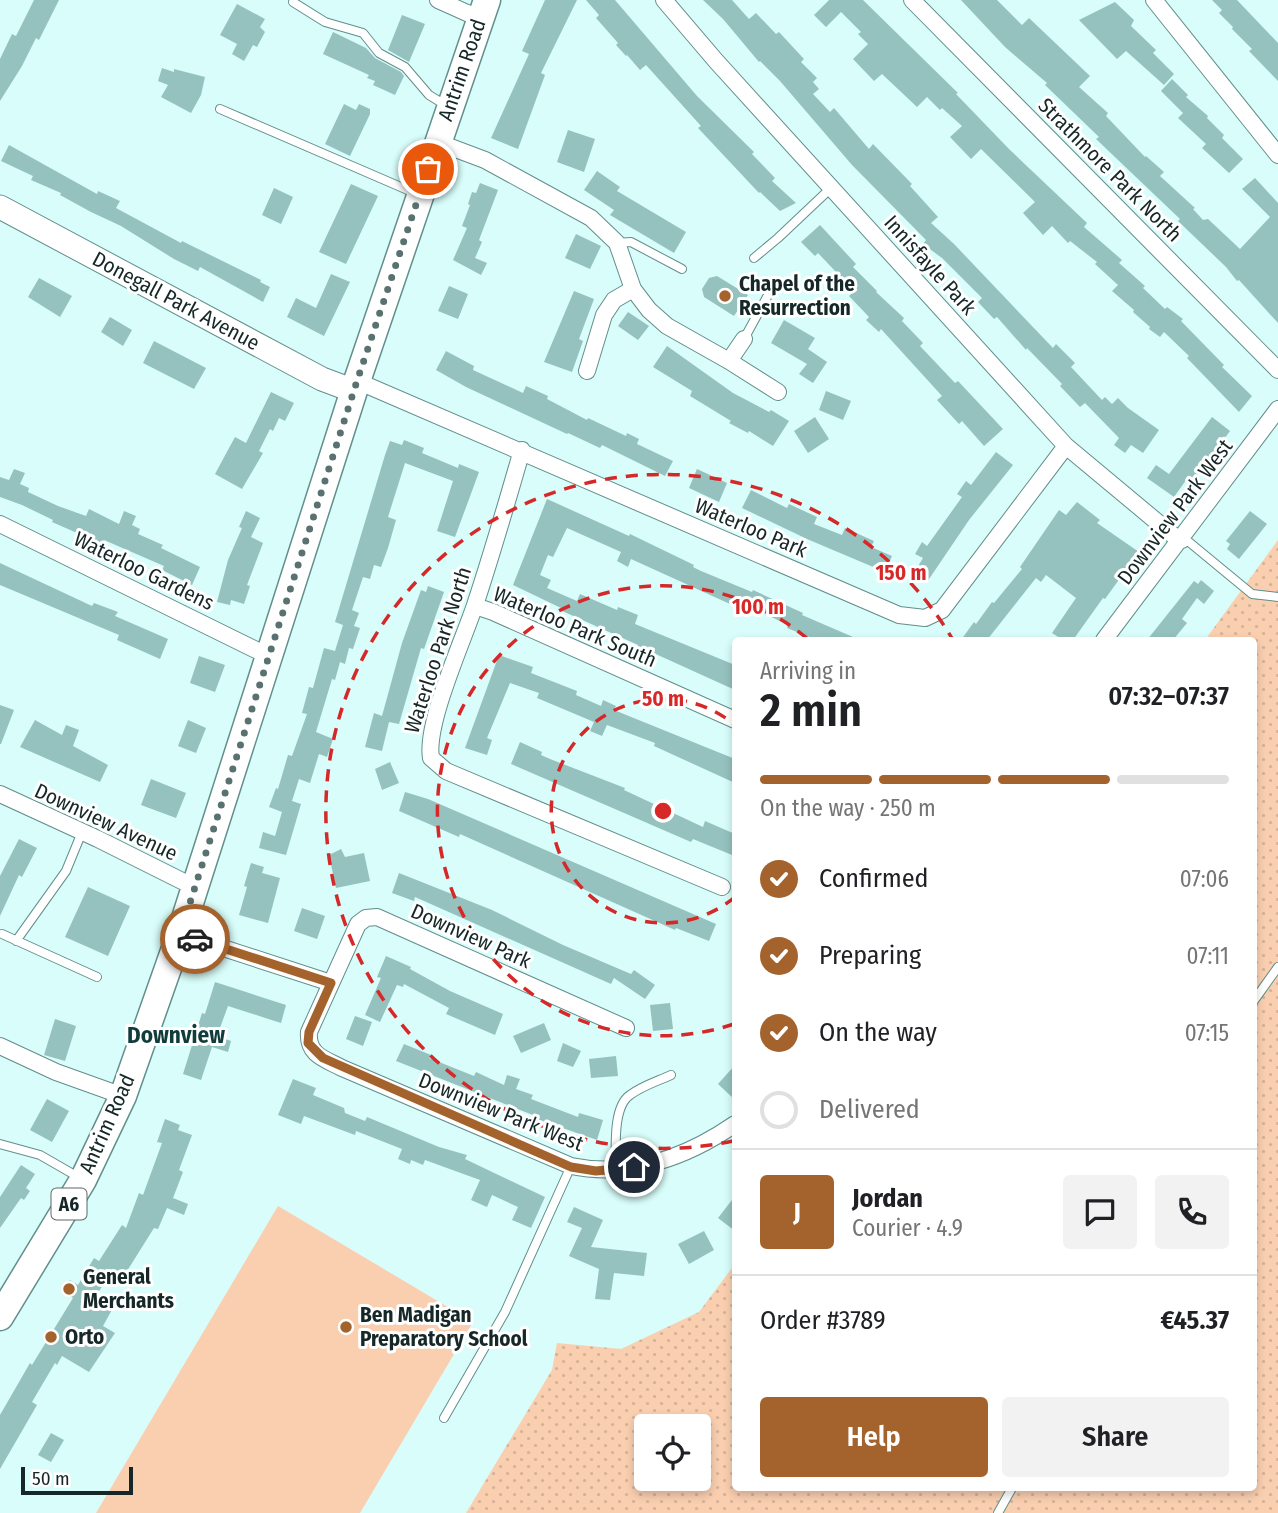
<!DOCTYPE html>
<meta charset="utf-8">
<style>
:root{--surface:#fff;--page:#f2f2f2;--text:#202124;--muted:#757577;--line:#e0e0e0;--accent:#a4632d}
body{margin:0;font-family:"Fira Sans Condensed",sans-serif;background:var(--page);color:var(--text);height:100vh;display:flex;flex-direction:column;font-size:26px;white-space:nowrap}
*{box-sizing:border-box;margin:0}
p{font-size:23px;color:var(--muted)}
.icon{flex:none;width:38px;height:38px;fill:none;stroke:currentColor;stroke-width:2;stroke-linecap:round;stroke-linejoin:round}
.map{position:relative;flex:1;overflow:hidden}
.details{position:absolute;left:732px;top:637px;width:525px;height:854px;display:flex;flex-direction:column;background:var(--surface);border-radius:7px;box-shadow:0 4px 10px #0003}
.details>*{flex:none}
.fabs{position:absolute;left:634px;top:1414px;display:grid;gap:14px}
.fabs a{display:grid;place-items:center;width:77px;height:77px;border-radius:7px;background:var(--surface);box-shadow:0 4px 10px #0003;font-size:35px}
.scale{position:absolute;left:21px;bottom:18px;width:112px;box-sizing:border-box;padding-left:7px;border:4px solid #152726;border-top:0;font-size:19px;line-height:24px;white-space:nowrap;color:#152726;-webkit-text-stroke:5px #fff;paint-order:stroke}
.pin{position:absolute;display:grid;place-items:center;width:60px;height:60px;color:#fff;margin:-30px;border:4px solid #fff;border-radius:50%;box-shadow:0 2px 7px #0007}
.courier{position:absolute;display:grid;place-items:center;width:70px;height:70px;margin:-35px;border:5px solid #a4632d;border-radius:50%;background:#fff;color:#222;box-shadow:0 2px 9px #0007}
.summary em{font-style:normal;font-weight:600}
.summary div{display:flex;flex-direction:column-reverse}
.summary{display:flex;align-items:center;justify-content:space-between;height:119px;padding:0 28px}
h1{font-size:46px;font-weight:600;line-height:52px}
.bar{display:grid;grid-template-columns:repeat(4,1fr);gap:10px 7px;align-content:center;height:84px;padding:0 28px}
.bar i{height:9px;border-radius:5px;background:var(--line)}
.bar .current{background:var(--accent)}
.bar p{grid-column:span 4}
.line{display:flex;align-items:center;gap:18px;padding:0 28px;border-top:2px solid var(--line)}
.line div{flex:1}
.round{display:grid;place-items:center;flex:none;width:74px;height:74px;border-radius:7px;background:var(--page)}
ol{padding:0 28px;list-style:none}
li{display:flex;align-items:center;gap:21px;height:77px}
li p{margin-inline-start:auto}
li .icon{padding:7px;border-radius:50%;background:var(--accent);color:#fff;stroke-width:4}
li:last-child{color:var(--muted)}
li i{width:38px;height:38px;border:4px solid var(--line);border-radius:50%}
.action{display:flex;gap:14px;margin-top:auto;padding:14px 28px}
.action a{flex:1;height:80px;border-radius:7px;background:var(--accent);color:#fff;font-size:28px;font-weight:600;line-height:80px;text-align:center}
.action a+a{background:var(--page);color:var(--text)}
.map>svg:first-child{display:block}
.grass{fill:#facfb0}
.park{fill:url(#park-dots);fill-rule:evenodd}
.building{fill:#95c2bf}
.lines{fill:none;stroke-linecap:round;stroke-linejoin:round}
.lane-casing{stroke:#628e8b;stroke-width:10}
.street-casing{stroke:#628e8b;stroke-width:18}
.secondary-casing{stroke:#628e8b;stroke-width:25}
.primary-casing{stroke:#628e8b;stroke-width:29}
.lane{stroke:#fff;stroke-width:8}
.street{stroke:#fff;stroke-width:16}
.secondary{stroke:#fff;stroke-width:23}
.primary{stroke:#fff;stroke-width:26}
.done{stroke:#597270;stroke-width:7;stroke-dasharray:0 12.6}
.route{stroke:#a4632d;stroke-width:9}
.ring{fill:none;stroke:#d62828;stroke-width:3.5;stroke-dasharray:12 9}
.poi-dot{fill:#a4632d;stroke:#fff;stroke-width:2.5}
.labels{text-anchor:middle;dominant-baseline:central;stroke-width:6;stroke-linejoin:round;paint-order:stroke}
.shield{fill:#fff;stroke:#5b6867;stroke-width:2}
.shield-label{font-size:19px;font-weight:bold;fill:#152726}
.street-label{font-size:21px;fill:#152726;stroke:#fff}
.poi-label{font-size:21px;font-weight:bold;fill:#152726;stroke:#fff;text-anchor:start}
.neighbourhood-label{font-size:23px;font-weight:bold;fill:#103d3b;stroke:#fff}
.centre{fill:#d62828;stroke:#fff;stroke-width:3.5}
.ring-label{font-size:21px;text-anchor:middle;font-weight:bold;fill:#d62828;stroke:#fff;stroke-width:6;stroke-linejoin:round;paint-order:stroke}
</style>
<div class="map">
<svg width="1278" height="1513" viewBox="0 0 1278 1513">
<defs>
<pattern id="park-dots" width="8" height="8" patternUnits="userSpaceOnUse" patternTransform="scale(1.75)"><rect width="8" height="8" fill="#facfb0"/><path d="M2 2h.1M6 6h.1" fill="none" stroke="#d5b297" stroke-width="1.8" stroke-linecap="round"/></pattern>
</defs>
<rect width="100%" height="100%" fill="#d8fdfa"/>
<path class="grass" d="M278,1206L473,1322L360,1513H96Z"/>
<path class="park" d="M1278,540V1513H466L552,1370L557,1343L621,1349L699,1312L735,1264V1488H1253V640H1205ZM646,1426H698V1479H646Z"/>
<path class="building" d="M34,0H59L39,40L36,38L22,66L0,101V59L12,34L16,36Z
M545,0H577L541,73L545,75L518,149L491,138L529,54L522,51Z
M586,0H615L697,96L754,152L752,154L775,178L772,181L796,203L780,211L760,192L759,193L698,128L701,126L646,65L640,70L627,55L626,56L616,45L618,43L596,18L599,15Z
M703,0H732L749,19L756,13L776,34L779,32L804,59L801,62L817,78L813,82L819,89L813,94L830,112L834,108L869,149L873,144L912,184L910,186L938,217L931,223L954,244L1053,348L1056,344L1075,363L1071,367L1102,400L1105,397L1112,404L1118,398L1128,408L1159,430L1143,453L1131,445L1125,453L1114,445L1119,438L1085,403L1080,407L1060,386L1062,384L1027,348L1026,350L997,317L994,319L978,302L982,298L942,258L923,244L926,240L852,165L780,81L760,61L759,62L723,19Z
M829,0H863L958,93L956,94L1009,149L1087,223L1084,227L1122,260L1119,263L1145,286L1143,288L1165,309L1167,307L1183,319L1181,321L1224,365L1222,367L1252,396L1239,412L1187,358L1189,356L1164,332L1160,337L1149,329L1150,327L1133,312L1134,310L1112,291L1118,285L1095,264L1097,262L1070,241L1068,243L1052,226L1043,235L1023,213L1035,202L981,149L971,159L950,137L962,126L942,108L940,110L927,97L917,107L882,74L874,81L853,59L868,44L858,34L861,32L841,12L826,27L814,15Z
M961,0H997L1022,25L1029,18L1090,76L1079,87L1108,113L1106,116L1145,157L1146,156L1164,172L1160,176L1195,208L1193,209L1203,220L1208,219L1240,249L1270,217L1242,189L1255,178L1278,203V323L1239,280L1237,281L1226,267L1178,221L1180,219L1096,139L1099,137L1045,85L1047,83L1005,47Z
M1212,0H1237L1278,43V81L1249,51L1252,49L1232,29L1233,27L1219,13L1222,10Z
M1115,2L1134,20L1131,26L1156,50L1153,53L1174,74L1164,85L1126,51L1117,59L1079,20Z
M237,4L265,19L260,27L265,32L257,47L253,45L244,61L232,54L237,44L220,35Z
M402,15L425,24L409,62L388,50Z
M333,32L366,48L375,58L401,72L404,76L395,95L373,85L375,81L367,78L369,75L323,54Z
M162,68L174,72V69L205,77L201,95L191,113L161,97L168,85L158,81Z
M1172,79L1188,95L1186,97L1208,116L1207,118L1224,135L1222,138L1243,159L1229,173L1202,148L1206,144L1178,118L1183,113L1161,91Z
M344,104L356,110L359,104L370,109V114L350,156L325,144Z
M568,130L595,139L584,172L557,162Z
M9,145L97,194L98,191L120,201L116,208L181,243L182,241L261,280L260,282L270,287L263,302L200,267L198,271L174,259L121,226L91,212L60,195L61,193L31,180L33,176L1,161Z
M597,171L620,187L617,191L686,232L674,253L610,215L614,210L584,190Z
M480,183L498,190L479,240L482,242L475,258L487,263L481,275L453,260L467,228L462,226L470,205L468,204L472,192L476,193Z
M351,184L378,196L346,264L319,252Z
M274,188L293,197L281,224L262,215Z
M820,225L856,264L853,267L877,291L876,292L904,318L902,321L923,343L920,346L955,383L958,381L1003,429L984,446L962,421L959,424L937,400L942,396L881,329L879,332L866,320L869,317L849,296L854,291L818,253L815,256L801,242Z
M576,234L601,246L590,269L565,258Z
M331,274L350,282L324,336L287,317L296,298L316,308Z
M717,276L748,295L734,316L704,297L702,289L709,278Z
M39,278L72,296L60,317L28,297Z
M449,286L468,294L458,319L438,311Z
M574,291L594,299L579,339L583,341L572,372L544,362Z
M628,312L649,326L638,340L618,326Z
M110,317L132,330L123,346L101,332Z
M784,320L815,338L808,349L827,362L813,383L799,374L807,364L771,343Z
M154,341L206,368L194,389L143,363Z
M667,346L733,393L769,412L771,410L789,421L773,446L749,431L748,433L729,423L731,421L690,396L692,391L653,367Z
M446,351L474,366L473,370L523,393L526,386L548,396L547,399L587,420L588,418L626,436L627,433L639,439L637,444L673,461L665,476L602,445L600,448L568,433L567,434L466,387L436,370Z
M826,391L851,401L843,420L819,410Z
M271,392L294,403L285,421L279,418L273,431L270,429L259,451L263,453L242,489L215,474L235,437L246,443Z
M815,417L829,439L808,453L794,431Z
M1212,417L1230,431L1194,480L1189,476L1174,497L1147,478L1156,465L1169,474Z
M404,440L424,448L422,453L458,468L459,464L479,472L455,537L437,531L453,481L405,463L388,517L396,520L388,548L381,567L374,565L370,579L363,577L352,610L359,613L354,626L360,628L353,649L349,648L345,664L340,662L335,680L332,679L316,732L333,739L327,757L319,754L310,783L299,779L292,801L301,804L286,855L259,848L263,832L275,836L282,812L269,807L276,788L278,789L288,755L292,756L307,714L302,713L309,687L313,688L324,648L335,651L343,625L335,622L385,455L390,441L402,445Z
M996,452L1013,465L969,520L927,582L914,573L923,558L915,554L922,542L927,546L962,497L957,494L966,481L971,485Z
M14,469L25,473L20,484L29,488L28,492L58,506L86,516L89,509L119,524L124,511L136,516L132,525L140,529L138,534L163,545L161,548L200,567L192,585L162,570L164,566L104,540L102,544L52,522L53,520L22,505L0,497V477L9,480Z
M697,469L727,483L719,502L689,488Z
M751,490L787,508L789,504L817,517L814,524L842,535L845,528L874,541L871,547L892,556L885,572L807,539L742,508Z
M547,499L629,536L630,534L694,565L693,567L701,571L752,592L753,590L803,613L802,615L860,640H817L787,628L788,625L765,614L731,600L730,604L631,559L628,567L617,561L621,552L567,528L553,557L548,555L540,575L551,580L547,588L577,601L580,594L617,610L618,607L638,615L635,624L735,665V690L638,646V645L560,610L561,608L513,585Z
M1077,502L1100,520L1097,523L1139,552L1105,599L1103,598L1073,640H1063L1052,633L1076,598L1046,575L1041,582L1036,578L987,640H961L974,622L976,624L992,602L994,603L1022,569L1020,567L1059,510L1066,515Z
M246,511L260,518L251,537L263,543L247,585L250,586L244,604L231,600L230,605L217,602L228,560L242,528L239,527Z
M1250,511L1267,524L1239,559L1227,549L1230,544L1226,541Z
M0,563L92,606L94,603L118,612L115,616L168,639L160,659L117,640L119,635L0,585Z
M1201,580L1214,591L1204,604L1197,598L1182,619L1187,623L1173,640H1147L1194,581L1198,584Z
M428,586L444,592L424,649L421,648L399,724L389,722L382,751L365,747L374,713L382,716L402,643L421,590L426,592Z
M499,655L533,667L531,673L577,691L576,695L601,706L603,700L616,706L614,710L735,759V783L654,746L655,743L607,725L602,736L590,731L594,722L537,698L539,693L510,683L487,738L492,740L487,755L465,748Z
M199,656L225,665L215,692L190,683Z
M0,705L14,710L1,744H0Z
M35,720L62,735L66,725L79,730L73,746L108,765L100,782L20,747Z
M188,720L206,728L196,753L178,746Z
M520,742L542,752L541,755L550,759L625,788L624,790L703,827L705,821L735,834V848L732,855L693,839L691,842L511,764Z
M390,762L399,783L382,790L375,769Z
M151,779L186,793L176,818L141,805Z
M405,792L428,799L716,924L709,941L676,928L675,930L460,834L459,837L399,811Z
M19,839L37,848L22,877L19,875L0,916V876Z
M341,849L345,857L364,853L370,881L336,888L329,855Z
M251,863L264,867L262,873L280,878L268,923L239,915L247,887L244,886Z
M399,873L492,910L563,945L631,974L634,970L655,985L645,999L614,978L611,984L415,897L414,901L392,893Z
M88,887L130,906L108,956L65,937Z
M302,908L325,916L317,939L294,931Z
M386,956L411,967L410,969L450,991L503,1014L495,1035L446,1014L449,1008L404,984L403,987L397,985L380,1022L365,1015L381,978L377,977Z
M215,982L286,1005L281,1023L228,1006L217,1036L231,1041L228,1052L212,1047L201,1080L183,1074L202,1013L205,1014Z
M670,1003L673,1029L653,1031L650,1005Z
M355,1016L372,1022L363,1046L346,1039Z
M55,1019L76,1026L65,1061L44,1055Z
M544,1023L551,1040L521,1053L513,1036Z
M563,1043L581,1051L573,1067L557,1061Z
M404,1044L431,1055L429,1058L474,1076L476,1072L504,1085L507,1075L520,1079L516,1089L533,1095L531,1099L578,1117L579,1113L603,1120L597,1140L537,1119L538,1117L396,1061Z
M616,1056L618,1076L591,1078L589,1059Z
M735,1065V1100L718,1084Z
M293,1079L316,1088L313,1095L344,1108L345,1113L365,1121L367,1117L439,1147L467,1155L465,1159L545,1197L531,1228L512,1220L518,1207L492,1195L487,1207L471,1200L480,1180L425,1160L423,1165L411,1160L410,1164L398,1159L402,1149L356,1131L355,1135L304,1116L301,1124L278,1115Z
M47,1099L69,1111L52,1142L30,1130Z
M165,1119L180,1125L178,1130L192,1135L179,1170L183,1172L173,1198L188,1204L184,1215L167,1208L158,1229L154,1228L127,1271L130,1273L123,1285L108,1277L96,1296L114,1306L103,1326L115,1333L89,1372L62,1356L57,1365L55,1363L32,1402L37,1405L0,1469V1415L30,1363L32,1365L73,1298L64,1292L70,1280L78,1285L94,1258L99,1261L122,1225L126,1228L139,1193L143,1195L162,1143L157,1142Z
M21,1165L35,1174L26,1188L30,1191L24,1200L21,1198L0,1228V1197Z
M735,1196V1231L718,1218Z
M574,1207L603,1220L591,1247L647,1253L644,1276L614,1273L610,1300L595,1299L599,1269L569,1256L582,1228L567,1222Z
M704,1231L714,1250L689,1264L678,1244Z
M51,1433L64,1440L51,1462L38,1455Z"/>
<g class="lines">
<g class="lane-casing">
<path id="lane" d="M293,2L325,22L363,33L379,53L405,67L429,95L447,106
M220,109L417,194
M617,243L631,242L682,269
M754,258L778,238L832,187
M744,339L767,297
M1182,540L1189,542L1252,594L1278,597
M2,934L97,977
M16,941L66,871L82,832
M1253,1002L1278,967
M0,1144L40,1155L80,1178
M616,1170C616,1151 612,1107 630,1095C642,1086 658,1081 671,1075
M444,1418L505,1312L571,1166
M998,1513L1012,1488"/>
</g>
<g class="street-casing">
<path id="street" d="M438,0L467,13L481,17
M664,0L716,61L1066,446L1174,536L1182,540
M912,0L1278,370
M1154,0L1278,155
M437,142L485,160L591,218L617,243L633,289L649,310L667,326L729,361L778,392
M729,361L744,339
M587,371L604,315L614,300L633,289
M357,381L899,615L925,618L942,610L1066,446
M522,450C507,502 492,554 475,605C463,641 425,724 431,758L446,771L722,887
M0,524L256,650L270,654
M475,606L493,612L735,720
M1104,640L1278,409
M0,794L98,839L182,881L195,885
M180,934L331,983
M626,1028L377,917L366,918L358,924L309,1032C307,1055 325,1059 342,1068L571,1166C630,1178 687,1157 735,1124
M0,1046L56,1072L123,1096"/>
</g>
<g class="secondary-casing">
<path id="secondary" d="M0,207L322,379L354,391"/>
</g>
<g class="primary-casing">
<path id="primary" d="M0,1317L83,1180L123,1096L180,934L357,381L487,0"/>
</g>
<use href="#lane" class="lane"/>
<use href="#street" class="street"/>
<use href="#secondary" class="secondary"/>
<use href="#primary" class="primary"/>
</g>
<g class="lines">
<path class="done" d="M195,939L180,934L357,381L428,169"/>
<path class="route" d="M195,939L331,983L309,1032L308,1043L323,1058L571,1167L596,1171L634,1167"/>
</g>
<g class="ring">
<path d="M735 897A112 112 0 1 1 735 725"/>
<path d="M734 1024A225 225 0 1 1 809 640"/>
<path d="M733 1141A337 337 0 1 1 953 640"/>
</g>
<g class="poi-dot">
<circle cx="725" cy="296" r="7"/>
<circle cx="69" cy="1289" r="7"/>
<circle cx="346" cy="1327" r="7"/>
<circle cx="51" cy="1337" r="7"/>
</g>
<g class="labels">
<rect class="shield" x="51.5" y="1188.5" width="35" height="31" rx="5"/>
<g class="shield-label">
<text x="69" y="1204">A6</text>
</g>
<g class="street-label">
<text transform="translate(462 70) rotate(-71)">Antrim Road</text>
<text transform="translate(1110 170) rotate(45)">Strathmore Park North</text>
<text transform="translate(930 265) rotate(48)">Innisfayle Park</text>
<text transform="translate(176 301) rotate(28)">Donegall Park Avenue</text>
<text transform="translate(1175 512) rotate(-53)">Downview Park West</text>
<text transform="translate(751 528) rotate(23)">Waterloo Park</text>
<text transform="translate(144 571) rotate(26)">Waterloo Gardens</text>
<text transform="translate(575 627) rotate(23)">Waterloo Park South</text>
<text transform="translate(438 650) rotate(-72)">Waterloo Park North</text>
<text transform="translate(106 822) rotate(25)">Downview Avenue</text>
<text transform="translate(471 936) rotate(24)">Downview Park</text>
<text transform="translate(501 1112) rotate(22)">Downview Park West</text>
<text transform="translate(107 1124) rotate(-66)">Antrim Road</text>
</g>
<g class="poi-label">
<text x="739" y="284">Chapel of the<tspan x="739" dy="24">Resurrection</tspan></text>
<text x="83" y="1277">General<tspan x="83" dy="24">Merchants</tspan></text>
<text x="360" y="1315">Ben Madigan<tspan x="360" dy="24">Preparatory School</tspan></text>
<text x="65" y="1337">Orto</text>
</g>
<g class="neighbourhood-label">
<text x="176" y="1035">Downview</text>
</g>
</g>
<circle cx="663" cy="811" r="10" class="centre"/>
<g class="ring-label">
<text x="901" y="580">150 m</text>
<text x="758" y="614">100 m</text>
<text x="663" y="706">50 m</text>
</g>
</svg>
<div class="fabs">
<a><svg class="icon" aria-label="locate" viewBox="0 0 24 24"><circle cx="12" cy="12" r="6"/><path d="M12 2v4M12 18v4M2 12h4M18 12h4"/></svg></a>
</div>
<div class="scale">50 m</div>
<div class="pin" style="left:428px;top:169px;background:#ea580c"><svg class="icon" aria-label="bag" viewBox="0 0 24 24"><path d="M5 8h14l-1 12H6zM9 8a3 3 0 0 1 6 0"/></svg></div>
<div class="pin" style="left:634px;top:1167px;background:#1f2937"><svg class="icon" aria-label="home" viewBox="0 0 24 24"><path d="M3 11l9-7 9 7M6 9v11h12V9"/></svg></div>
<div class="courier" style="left:195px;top:939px"><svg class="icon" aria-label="car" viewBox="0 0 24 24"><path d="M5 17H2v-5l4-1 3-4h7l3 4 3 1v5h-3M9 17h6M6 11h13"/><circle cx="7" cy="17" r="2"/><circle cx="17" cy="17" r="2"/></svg></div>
<section class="details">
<div class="summary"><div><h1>2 min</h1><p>Arriving in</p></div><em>07:32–07:37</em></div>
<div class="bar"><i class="current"></i><i class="current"></i><i class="current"></i><i></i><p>On the way · 250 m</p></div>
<ol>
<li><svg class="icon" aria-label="check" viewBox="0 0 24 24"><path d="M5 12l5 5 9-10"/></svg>Confirmed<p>07:06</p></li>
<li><svg class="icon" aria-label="check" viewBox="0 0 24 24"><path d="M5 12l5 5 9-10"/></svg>Preparing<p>07:11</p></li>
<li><svg class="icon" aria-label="check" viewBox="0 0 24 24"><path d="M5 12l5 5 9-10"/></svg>On the way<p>07:15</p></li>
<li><i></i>Delivered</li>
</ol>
<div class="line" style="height:126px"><b class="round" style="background:var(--accent);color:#fff">J</b><div><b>Jordan</b><p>Courier · 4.9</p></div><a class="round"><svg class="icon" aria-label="chat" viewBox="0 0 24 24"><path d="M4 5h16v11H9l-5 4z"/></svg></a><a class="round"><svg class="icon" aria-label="phone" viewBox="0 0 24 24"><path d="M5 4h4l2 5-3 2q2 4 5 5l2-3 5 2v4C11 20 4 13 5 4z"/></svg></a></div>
<div class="line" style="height:91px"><div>Order #3789</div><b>€45.37</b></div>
<div class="action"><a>Help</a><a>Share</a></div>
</section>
</div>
